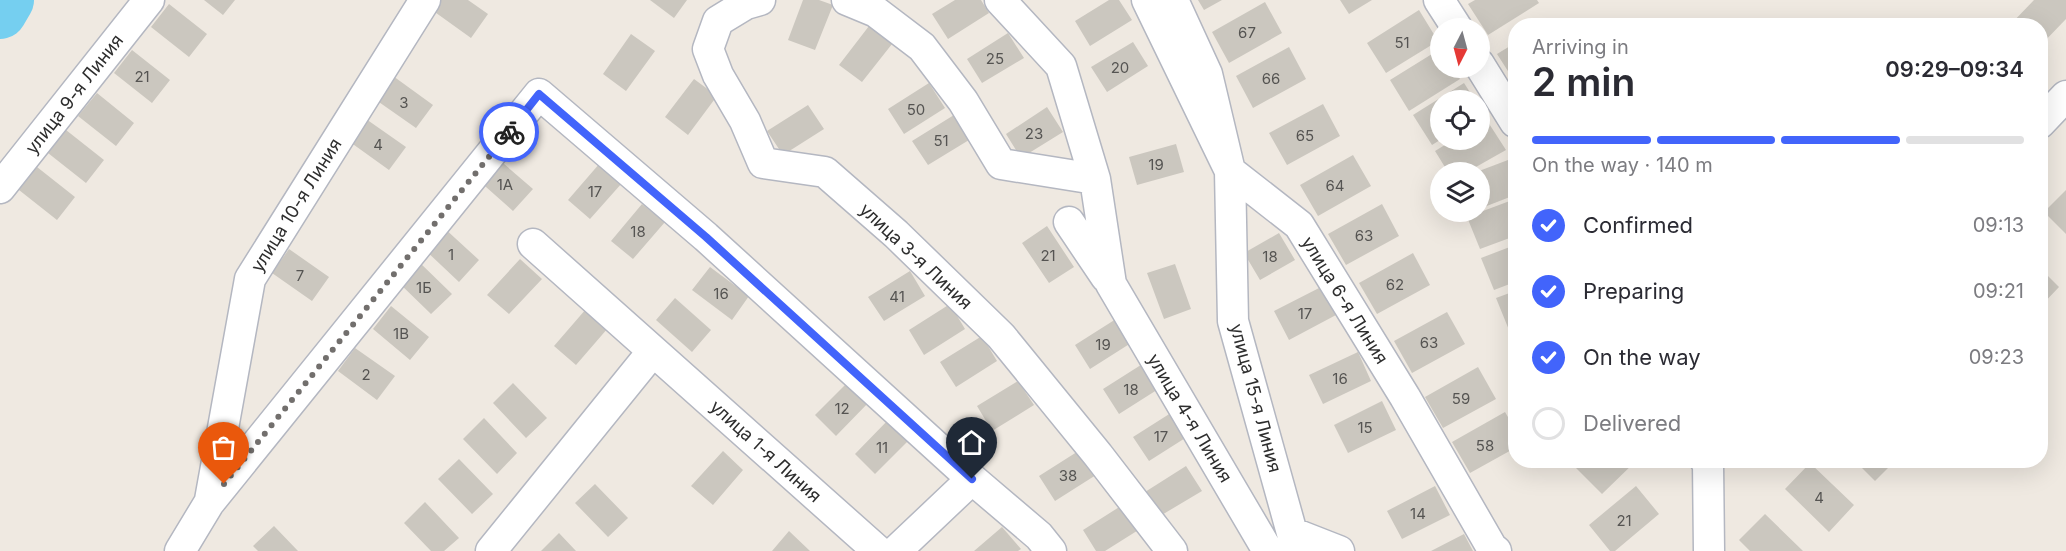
<!DOCTYPE html>
<meta charset="utf-8">
<style>
:root{--surface:#fff;--page:#f7f7f7;--text:#2b2b33;--muted:#7c7c81;--line:#e1e1e2;--accent:#4264fb}
body{margin:0;font-family:Inter,sans-serif;background:var(--page);color:var(--text);height:100vh;display:flex;flex-direction:column;font-size:22px;white-space:nowrap}
*{box-sizing:border-box;margin:0}
p{font-size:20px;color:var(--muted)}
.icon{flex:none;width:33px;height:33px;fill:none;stroke:currentColor;stroke-width:2;stroke-linecap:round;stroke-linejoin:round}
.map{position:relative;flex:1;overflow:hidden}
.drawer{position:absolute;left:1508px;top:18px;width:540px;height:450px;display:flex;flex-direction:column;background:var(--surface);border-radius:24px;box-shadow:0 6px 24px #0002}
.drawer>*{flex:none}
.needle{width:39px;rotate:186deg}
.controls{position:absolute;left:1430px;top:18px;display:grid;gap:12px}
.controls a{display:grid;place-items:center;width:60px;height:60px;border-radius:50%;background:var(--surface);box-shadow:0 6px 24px #0002;font-size:30px}
.pin{position:absolute;display:grid;place-items:center;width:51px;height:51px;color:#fff;margin:-62px -26px;border-radius:50% 50% 50% 0;rotate:-45deg;box-shadow:0 0 6px #0007}
.pin .icon{rotate:45deg}
.courier{position:absolute;display:grid;place-items:center;width:60px;height:60px;margin:-30px;border:4px solid #4264fb;border-radius:50%;background:#fff;color:#222;box-shadow:0 2px 8px #0007}
.summary em{font-style:normal;font-weight:600}
.summary div{display:flex;flex-direction:column-reverse}
.summary{display:flex;align-items:center;justify-content:space-between;height:102px;padding:0 24px}
h1{font-size:39px;font-weight:600;line-height:45px}
.bar{display:grid;grid-template-columns:repeat(4,1fr);gap:9px 6px;align-content:center;height:72px;padding:0 24px}
.bar i{height:8px;border-radius:4px;background:var(--line)}
.bar .active{background:var(--accent)}
.bar p{grid-column:span 4}
ol{padding:0 24px;list-style:none}
li{display:flex;align-items:center;gap:18px;height:66px}
li p{margin-inline-start:auto}
li .icon{padding:6px;border-radius:50%;background:var(--accent);color:#fff;stroke-width:4}
li:last-child{color:var(--muted)}
li i{width:33px;height:33px;border:3px solid var(--line);border-radius:50%}
.map>svg:first-child{display:block}
.lines{fill:none;stroke-linecap:round;stroke-linejoin:round}
.river{stroke:#75cff0;stroke-width:54}
.building{fill:#cbc7bf}
.minor-casing{stroke:#b4b7c1;stroke-width:33}
.minor{stroke:#fff;stroke-width:30}
.done{stroke:#726f6d;stroke-width:6;stroke-dasharray:0 10.8}
.route{stroke:#4264fb;stroke-width:8}
.labels{text-anchor:middle;dominant-baseline:central;stroke-width:4.5;stroke-linejoin:round;paint-order:stroke}
.number-label{font-size:15px;fill:#555452}
.street-label{font-size:18px;fill:#2e2e2e;stroke:#fff}
</style>
<div class="map">
<svg width="2066" height="551" viewBox="0 0 2066 551">
<rect width="100%" height="100%" fill="#efe9e1"/>
<g class="lines">
<path class="river" d="M0,12L7,0"/>
</g>
<path class="building" d="M204,0H235L223,15Z
M438,0H468L488,14L471,38L432,10Z
M650,0H687L674,18Z
M803,0H819L833,5L815,50L788,40Z
M955,0H981L989,13L948,39L932,14Z
M1109,0H1119L1132,20L1090,46L1075,21Z
M1198,0H1222L1204,10Z
M1340,0H1372L1349,14Z
M1475,0H1537L1539,3L1488,35L1468,4Z
M2034,0H2066V19L2040,46V26H2009Z
M1265,2L1282,33L1229,63L1212,32Z
M169,4L207,34L189,57L151,27Z
M1419,10L1438,41L1386,73L1367,43Z
M869,26L892,44L862,82L839,65Z
M1008,33L1024,58L982,83L967,59Z
M631,34L655,51L626,91L603,74Z
M1133,42L1148,66L1107,92L1091,67Z
M1515,43V82L1497,54Z
M1289,47L1306,79L1253,108L1236,76Z
M1440,49V68H1453L1460,79L1409,111L1390,80Z
M132,50L170,80L152,103L114,73Z
M393,76L433,105L416,128L376,100Z
M694,79L717,96L688,135L665,117Z
M929,83L945,108L904,134L888,109Z
M1464,83L1475,100H1440V140L1432,145L1413,115Z
M97,93L134,123L116,146L78,116Z
M1323,104L1340,136L1287,165L1269,133Z
M808,105L824,129L783,155L767,131Z
M1047,107L1063,132L1021,158L1006,134Z
M954,115L969,140L928,165L912,141Z
M366,119L406,147L389,170L350,142Z
M1486,119L1506,150L1467,172H1448L1435,151L1453,140H1479V123Z
M66,130L104,160L86,183L48,153Z
M1176,144L1184,172L1137,185L1129,157Z
M1353,155L1371,186L1318,216L1300,185Z
M496,157L533,189L513,211L477,179Z
M1508,160L1515,180V195L1479,209V171Z
M600,163L622,183L590,219L568,200Z
M37,167L75,197L57,220L19,190Z
M2066,190V234L2044,212Z
M1515,199V236L1480,249L1467,217Z
M642,204L665,222L633,259L611,241Z
M1382,204L1399,236L1346,265L1328,234Z
M1047,226L1074,267L1049,283L1022,243Z
M443,227L479,260L459,282L423,248Z
M1279,233L1295,260L1260,280L1244,253Z
M1515,245V282L1494,290L1481,258Z
M289,249L329,277L312,301L272,273Z
M1413,253L1430,285L1377,314L1359,283Z
M520,259L542,279L509,314L487,295Z
M417,260L452,294L431,314L397,281Z
M1175,264L1191,309L1164,319L1147,273Z
M710,267L749,296L732,320L692,290Z
M2040,268L2059,287L2040,307Z
M910,271L925,296L884,321L868,297Z
M1321,287L1336,315L1289,340L1274,311Z
M1515,291V328L1509,330L1496,298Z
M675,298L711,330L692,352L656,320Z
M950,304L965,329L924,355L909,330Z
M391,306L429,337L410,360L373,329Z
M586,309L608,328L576,365L554,346Z
M1447,312L1465,344L1412,373L1394,341Z
M1116,319L1131,343L1090,369L1075,345Z
M982,336L997,361L956,387L940,362Z
M355,348L395,376L377,400L338,371Z
M1358,352L1371,381L1323,404L1309,375Z
M1144,363L1160,388L1119,414L1103,389Z
M1478,367L1496,399L1443,428L1425,397Z
M849,381L870,401L836,436L815,415Z
M1018,381L1034,405L992,431L977,406Z
M513,383L547,418L526,438L493,403Z
M1382,401L1396,430L1348,453L1334,425Z
M1174,411L1190,435L1149,461L1133,437Z
M1505,412L1515,429V448L1470,473L1452,442Z
M484,418L517,453L497,474L463,439Z
M889,419L909,440L875,474L855,454Z
M1080,450L1096,475L1055,501L1039,476Z
M723,451L743,470L713,505L691,486Z
M459,459L493,494L472,514L438,479Z
M1584,460H1637L1602,494L1576,468Z
M1854,460H1896L1875,481Z
M1810,463L1854,505L1829,532L1785,489Z
M1186,466L1202,491L1160,516L1145,492Z
M595,484L628,518L608,537L575,503Z
M1435,486L1450,515L1402,539L1387,511Z
M1636,486L1659,514L1615,551H1610L1589,525Z
M425,502L459,538L444,551H431L404,523Z
M1124,504L1140,529L1105,551H1096L1083,530Z
M1765,514L1803,551H1750L1739,540Z
M274,526L298,551H258L253,546Z
M1002,527L1021,549L1018,551H974Z
M789,531L810,551H772Z
M559,533L576,551H541Z
M1464,534L1473,551H1431Z"/>
<g class="lines">
<g class="minor-casing">
<path id="minor" d="M760,0L746,4L718,21L708,49L718,75L745,121L763,163L825,172L896,234L1001,336L1098,455L1172,551
M847,0L876,12L922,47L963,101L1001,164L1095,179
M1000,0L1061,66L1095,179L1111,284L1268,551
M1147,0L1230,171L1299,225L1405,397L1492,548L1496,551
M1173,0L1207,74L1230,171L1233,321L1297,551
M1439,0L1457,28
M1479,64L1515,122
M2040,123L2066,96
M0,188L149,0
M1069,222L1106,277
M533,244L878,551
M1705,460L1708,463L1709,551
M210,500L250,279L425,0
M1293,533L1339,551
M180,551L209,503L539,94L706,237L972,479L1039,536L1051,551
M491,551L653,351
M896,551L972,479"/>
</g>
<use href="#minor" class="minor"/>
</g>
<g class="lines">
<path class="done" d="M224,484L509,132"/>
<path class="route" d="M509,132L539,94L706,237L972,479"/>
</g>
<g class="labels">
<g class="number-label">
<text x="1247" y="32">67</text>
<text x="1402" y="42">51</text>
<text x="995" y="58">25</text>
<text x="1120" y="67">20</text>
<text x="142" y="76">21</text>
<text x="1271" y="78">66</text>
<text x="404" y="102">3</text>
<text x="916" y="109">50</text>
<text x="1034" y="133">23</text>
<text x="1305" y="135">65</text>
<text x="941" y="140">51</text>
<text x="378" y="144">4</text>
<text x="1156" y="164">19</text>
<text x="505" y="184">1А</text>
<text x="1335" y="185">64</text>
<text x="595" y="191">17</text>
<text x="638" y="231">18</text>
<text x="1364" y="235">63</text>
<text x="451" y="254">1</text>
<text x="1048" y="255">21</text>
<text x="1270" y="256">18</text>
<text x="300" y="275">7</text>
<text x="1395" y="284">62</text>
<text x="424" y="287">1Б</text>
<text x="721" y="293">16</text>
<text x="897" y="296">41</text>
<text x="1305" y="313">17</text>
<text x="401" y="333">1В</text>
<text x="1429" y="342">63</text>
<text x="1103" y="344">19</text>
<text x="366" y="374">2</text>
<text x="1340" y="378">16</text>
<text x="1131" y="389">18</text>
<text x="1461" y="398">59</text>
<text x="842" y="408">12</text>
<text x="1365" y="427">15</text>
<text x="1161" y="436">17</text>
<text x="1485" y="445">58</text>
<text x="882" y="447">11</text>
<text x="1068" y="475">38</text>
<text x="1819" y="497">4</text>
<text x="1418" y="513">14</text>
<text x="1624" y="520">21</text>
</g>
<g class="street-label">
<text transform="translate(74 94) rotate(-52)">улица 9-я Линия</text>
<text transform="translate(296 205) rotate(-58)">улица 10-я Линия</text>
<text transform="translate(916 256) rotate(43)">улица 3-я Линия</text>
<text transform="translate(1345 300) rotate(58)">улица 6-я Линия</text>
<text transform="translate(1256 398) rotate(75)">улица 15-я Линия</text>
<text transform="translate(1190 418) rotate(59)">улица 4-я Линия</text>
<text transform="translate(766 451) rotate(42)">улица 1-я Линия</text>
</g>
</g>
</svg>
<div class="controls">
<a><svg class="needle" viewBox="-14 -14 28 28"><path d="M0-13l5 13h-10z" fill="#e53935"/><path d="M0 13l5-13h-10z" fill="#7c7c81"/></svg></a>
<a><svg class="icon" aria-label="locate" viewBox="0 0 24 24"><circle cx="12" cy="12" r="6"/><path d="M12 2v4M12 18v4M2 12h4M18 12h4"/></svg></a>
<a><svg class="icon" aria-label="layers" viewBox="0 0 24 24"><path d="M12 4l9 5-9 5-9-5zM3 14l9 5 9-5"/></svg></a>
</div>
<div class="pin" style="left:224px;top:484px;background:#ea580c"><svg class="icon" aria-label="bag" viewBox="0 0 24 24"><path d="M5 8h14l-1 12H6zM9 8a3 3 0 0 1 6 0"/></svg></div>
<div class="pin" style="left:972px;top:479px;background:#1f2937"><svg class="icon" aria-label="home" viewBox="0 0 24 24"><path d="M3 11l9-7 9 7M6 9v11h12V9"/></svg></div>
<div class="courier" style="left:509px;top:132px"><svg class="icon" aria-label="bike" viewBox="0 0 24 24"><circle cx="6" cy="16" r="4"/><circle cx="18" cy="16" r="4"/><path d="M6 16l4-8h5l3 8M10 8l3 8H6M13 5h3"/></svg></div>
<section class="drawer">
<div class="summary"><div><h1>2 min</h1><p>Arriving in</p></div><em>09:29–09:34</em></div>
<div class="bar"><i class="active"></i><i class="active"></i><i class="active"></i><i></i><p>On the way · 140 m</p></div>
<ol>
<li><svg class="icon" aria-label="check" viewBox="0 0 24 24"><path d="M5 12l5 5 9-10"/></svg>Confirmed<p>09:13</p></li>
<li><svg class="icon" aria-label="check" viewBox="0 0 24 24"><path d="M5 12l5 5 9-10"/></svg>Preparing<p>09:21</p></li>
<li><svg class="icon" aria-label="check" viewBox="0 0 24 24"><path d="M5 12l5 5 9-10"/></svg>On the way<p>09:23</p></li>
<li><i></i>Delivered</li>
</ol>
</section>
</div>
